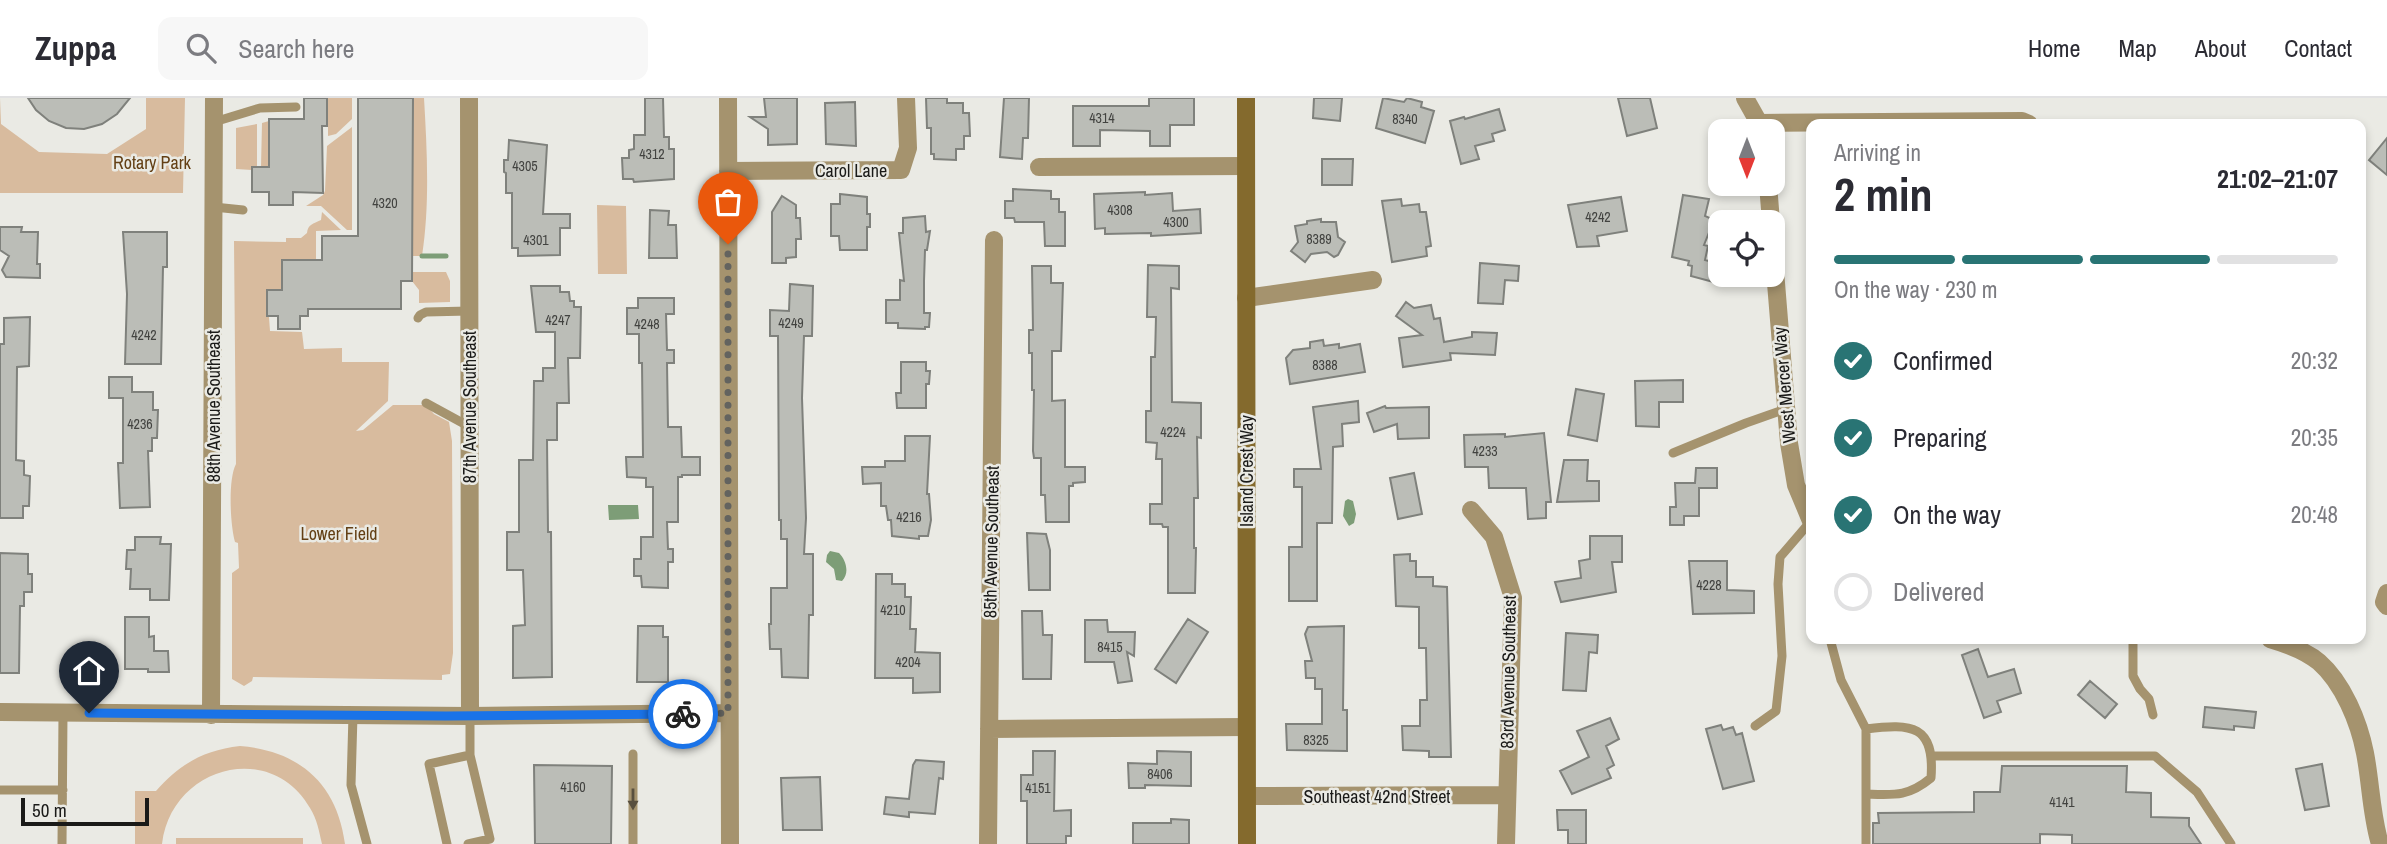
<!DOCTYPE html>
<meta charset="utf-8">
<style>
:root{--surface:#fff;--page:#f7f7f7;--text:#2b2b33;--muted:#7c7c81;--line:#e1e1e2;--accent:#297474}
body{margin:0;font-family:"Archivo Narrow",sans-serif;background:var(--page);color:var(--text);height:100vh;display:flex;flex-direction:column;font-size:26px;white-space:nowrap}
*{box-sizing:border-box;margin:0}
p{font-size:23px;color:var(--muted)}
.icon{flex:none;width:38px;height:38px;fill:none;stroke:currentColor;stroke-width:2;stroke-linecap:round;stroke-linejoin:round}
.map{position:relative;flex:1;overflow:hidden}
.drawer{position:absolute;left:1806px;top:21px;width:560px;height:525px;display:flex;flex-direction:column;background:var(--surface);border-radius:14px;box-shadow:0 4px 10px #0003}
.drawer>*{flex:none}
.needle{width:46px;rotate:180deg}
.buttons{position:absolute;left:1708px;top:21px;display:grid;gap:14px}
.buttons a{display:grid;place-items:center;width:77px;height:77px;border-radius:14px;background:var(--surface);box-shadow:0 4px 10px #0003;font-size:35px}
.scale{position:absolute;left:21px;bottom:18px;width:128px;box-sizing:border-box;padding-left:7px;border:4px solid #1a1a18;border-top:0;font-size:19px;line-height:24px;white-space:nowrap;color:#1a1a18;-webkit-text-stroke:5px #eaeae4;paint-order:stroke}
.pin{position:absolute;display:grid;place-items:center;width:60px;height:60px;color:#fff;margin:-72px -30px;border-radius:50% 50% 50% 0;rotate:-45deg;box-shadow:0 0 7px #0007}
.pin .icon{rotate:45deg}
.courier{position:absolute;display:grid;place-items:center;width:70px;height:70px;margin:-35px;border:5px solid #1a73e8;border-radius:50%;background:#fff;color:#222;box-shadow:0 2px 9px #0007}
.headline em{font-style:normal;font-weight:800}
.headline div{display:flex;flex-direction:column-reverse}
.headline{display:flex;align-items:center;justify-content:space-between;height:119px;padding:0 28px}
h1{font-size:46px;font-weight:800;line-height:52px}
.bar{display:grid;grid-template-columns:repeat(4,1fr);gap:10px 7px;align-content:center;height:84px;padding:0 28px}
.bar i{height:9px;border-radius:5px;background:var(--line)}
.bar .active{background:var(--accent)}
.bar p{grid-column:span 4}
ol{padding:0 28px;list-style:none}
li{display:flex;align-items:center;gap:21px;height:77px}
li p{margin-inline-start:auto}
li .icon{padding:7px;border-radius:50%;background:var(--accent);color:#fff;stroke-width:4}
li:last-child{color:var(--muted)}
li i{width:38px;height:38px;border:4px solid var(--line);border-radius:50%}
header{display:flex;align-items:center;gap:42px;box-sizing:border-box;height:98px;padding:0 35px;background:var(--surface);border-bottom:2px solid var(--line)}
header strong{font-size:33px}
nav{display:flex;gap:38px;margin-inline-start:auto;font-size:24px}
.search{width:490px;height:63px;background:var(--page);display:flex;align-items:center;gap:18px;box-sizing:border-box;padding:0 24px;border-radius:14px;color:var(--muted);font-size:26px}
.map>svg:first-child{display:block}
.green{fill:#d8bb9e}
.water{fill:#7d9d77}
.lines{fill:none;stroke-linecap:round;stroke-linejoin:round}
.stream{stroke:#7d9d77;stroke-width:5}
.building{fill:#bbbdb7;stroke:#7f817c;stroke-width:2}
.service{stroke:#a5936e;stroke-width:9}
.minor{stroke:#a5936e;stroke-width:18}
.tertiary{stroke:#a5936e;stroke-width:18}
.secondary{stroke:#846a2d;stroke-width:18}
.oneway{fill:#59503f}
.done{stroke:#63635f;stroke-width:7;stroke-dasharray:0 12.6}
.route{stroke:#1a73e8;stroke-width:9}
.labels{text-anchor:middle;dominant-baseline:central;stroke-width:5;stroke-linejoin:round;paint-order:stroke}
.number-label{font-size:14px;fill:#424340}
.park-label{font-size:18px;fill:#633f14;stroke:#eaeae4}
.street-label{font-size:18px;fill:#1a1a18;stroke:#eaeae4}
</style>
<header>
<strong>Zuppa</strong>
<div class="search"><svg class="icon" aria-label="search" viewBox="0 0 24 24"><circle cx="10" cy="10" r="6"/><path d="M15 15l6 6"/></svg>Search here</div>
<nav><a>Home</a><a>Map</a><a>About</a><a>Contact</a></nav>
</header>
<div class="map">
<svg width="2387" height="746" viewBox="0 0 2387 746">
<rect width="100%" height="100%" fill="#eaeae4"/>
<path class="green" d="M0,0L1,26L39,54L107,56L146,31V0H185L183,95H0Z
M328,0H352V21L336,36L328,38Z
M413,0H424C427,51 430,107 422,158H412Z
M269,23V69H261L262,25Z
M257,26V69L252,72L236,71V30Z
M352,29V132H347L321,108H306L323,97L325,93L327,48Z
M597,107L626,108L627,176H598Z
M322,114L341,132L316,133V174L282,162V192H267L270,233L302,234L304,251L342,250V264H389L388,303L356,333L363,332L393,307H426L434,316L449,324L452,343L453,555L450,576L442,577V582L253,579L252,583L244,588L232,581V475L239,470L238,445L235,444C230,426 228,381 236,366L234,143L286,144V140H301L307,135C308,126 313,126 321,122Z
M412,174H446L450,183V204L419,205V192L412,183Z
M240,648C300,653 337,686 345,746H322C319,733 317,721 310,710C270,641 171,669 162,746H135V693H156C180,666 204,652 240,648Z
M176,740H303V746H176Z"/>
<path class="water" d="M1348,401L1353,403L1356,416L1354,425L1349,428L1343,418L1345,403Z
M608,407H638L639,421L609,422Z
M830,453L839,455C846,462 850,475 842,483L836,482L834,471L826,464L827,457Z"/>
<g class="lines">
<path class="stream" d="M422,158H446"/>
</g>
<path class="building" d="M28,0H130L117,16L102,26L84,31L66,30L49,23L36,12Z
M304,0H327V28H322L323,95L293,94V107H269V94H252V69H269V21H304Z
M358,0H413L412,183H401V211H308V218H300V231H278V218H267V192H282V162H322V138H358Z
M645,0H663L664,39H669V51H674V81L634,84L633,81H623L622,60H629V52L634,51V37H645Z
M764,0H797V46L768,47V31L750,19H766Z
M926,0H947V5H963V15H969L970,38H964V51H956V62L934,61V56H931V30H927Z
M1004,0H1029L1028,40H1023L1022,61L1000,59Z
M1149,0H1194V27H1170V48H1150V33L1100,32V48H1073V8H1149Z
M1314,0H1342L1340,23L1313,20Z
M1383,0L1404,4L1407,0L1422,4L1421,9L1434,13L1425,45L1376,30Z
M1618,0H1650L1657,30L1627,38Z
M855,4L856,48L826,46L825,5Z
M1499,11L1505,32L1492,36L1494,43L1475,48L1479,61L1461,66L1450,23L1464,19L1465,21Z
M2387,40V77L2369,62Z
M509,42L547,47L543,116H570V130H560V157L518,158V150H512V95H506V75L504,74V62H508Z
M1322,61H1353L1352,87H1322Z
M1013,91L1051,93V101H1059V114H1065V148H1045L1044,124H1015L1014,120H1005V103H1013Z
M1145,94V97L1172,95L1173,113L1200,111L1201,135L1151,138V135L1105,136V130L1095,131L1094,96Z
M840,96L867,99V116H870V129H867V152H840L839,138H831V106H840Z
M1683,97L1709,101L1705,118L1714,122L1704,147L1708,148L1705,162L1720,166L1717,185L1691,178L1692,168L1688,167L1689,163L1672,159Z
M782,98L796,107V120H800L801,141H796V159L786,160V165H772V114Z
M1621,99L1627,133L1597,138L1599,148L1577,149L1568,107Z
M1401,101L1402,108L1419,106L1420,114H1426L1431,148L1426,149L1427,158L1392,164L1382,103Z
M650,112L669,113L668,127H676L677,160H649Z
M925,118L926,134L930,133L927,152H925L924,183V215H930L929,229H925V231L898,230V225H886V202H900V182L904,183L899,135H903V120Z
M1321,121V124H1336L1338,139L1345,144L1338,157L1334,159L1327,154L1311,156L1305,164L1291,153L1298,144L1295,128L1307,126V123Z
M0,129H22L21,134H38L37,166H40V180L6,179L2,172L9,158L0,152Z
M123,134H167V169H163L161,266H125L127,196Z
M1480,165L1519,168L1518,183L1505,182L1503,206L1478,205Z
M1148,167L1179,168V191L1171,190L1172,304L1201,305V340L1197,339L1198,400H1194V450H1196L1195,495H1168V429H1163L1162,426H1150V406H1162V361H1156L1157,345L1146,344V313H1151V259H1155L1156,219H1147Z
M1032,168H1051V185H1063L1061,253H1052V303L1065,302V369H1085V384L1073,385V388H1069V424H1046L1045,397H1041V360H1034L1033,353L1034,292H1032V255H1029V232H1033Z
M790,186L813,188L812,238H804L802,300L806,420L804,456H813V517H809L808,580L782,579L781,551H770L769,526H771V490H787V441H781V422H779L778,238H770V212L789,213Z
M531,188H560V194H569L570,203H574V209H581L580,260H568L569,305H557V342H547L548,434H551L552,579L513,580V528L525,527L523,472H507V434H519V362H533L534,283H543V270H555V234H536Z
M638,200H674V216H666L667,252H674V265H667L668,329H681L682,359H700V377H682V379H678V424H667L668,451H673V464H668V490L642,489L641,478H634V461H641V439H653V389H646V380L627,379L626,359H643L642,265H639V236H627V210H638Z
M1406,204L1414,210L1431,207L1434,221L1440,220L1444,244L1472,239V234L1497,235L1495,257L1450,255L1451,262L1403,269L1399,240L1422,237L1396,218Z
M30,219L29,268L17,269L16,362L24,363V377L30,378L29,408H23V420H0V246H4V220Z
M1323,242L1324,248L1339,246V250L1360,246L1365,274L1290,286L1286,260L1293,252L1310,250V244Z
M901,264H926V273H930L929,286H926V310H897L896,295H901Z
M109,279H132V294H153V312H158L157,340H152V353H148L150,409L120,410L118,365H123V300H109Z
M1683,282V304H1659V329L1636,328L1635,283Z
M1576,291L1604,296L1597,343L1568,337Z
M1358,303L1359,324L1342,326L1343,348L1333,349L1332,425H1317V503H1289V449H1302V389H1294V371H1321L1313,309Z
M1385,308L1386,310L1429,309V340L1398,341L1397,326L1374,334L1367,315Z
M1544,335L1551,404H1546V420L1528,421L1526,390H1489L1488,369H1465L1464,337L1505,336V339Z
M905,338H930L927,396H929L931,422L928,438H919V441L892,438L891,422H888L886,408H881V385L863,386L862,369H885V363H905Z
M1564,362H1588L1587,383H1599V403L1557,404Z
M1696,370H1717V390H1699V418H1684V427H1670V409H1676L1675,385H1695Z
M1414,375L1422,416L1398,421L1390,380Z
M1027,435L1046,436L1050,452V492H1029Z
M1590,438H1622V464H1612L1616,494L1561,504L1555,484L1581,480L1579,463L1590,461Z
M135,439H161L160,446H171L169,502H150V491H130L131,471H126L127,452H135Z
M0,455L28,456V476H32V494H24V508H20L19,575H0Z
M1410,456V463H1416V479H1433V488L1447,489L1451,659H1429V653L1403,652L1402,628H1420V602H1427L1426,550H1419V509L1396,508L1394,457Z
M1689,463H1727V492L1754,493V515L1693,516Z
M876,476H892V486H905V499H911L910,531H916L915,554L940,555V594L913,595V580H875Z
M1022,513H1042L1043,537H1052L1051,581H1023Z
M125,519H149V539L154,538V553H168L169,574H148V571H125Z
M1188,521L1208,534L1176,585L1155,571Z
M1085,522H1107L1108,534H1135L1134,558L1127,554L1132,583L1118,585L1114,564H1085Z
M638,528H663V539H668V584H637Z
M1344,528L1343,612H1347V653L1287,652L1286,626H1322V591H1315V580H1306L1305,563H1312L1305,536L1308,529Z
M1566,535L1598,537L1597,555L1589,554L1586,593L1563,592Z
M1978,551L1988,579L2014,571L2021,595L1997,603L2001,614L1984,620L1962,557Z
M2090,583L2117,606L2105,620L2078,597Z
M2205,609L2256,614L2254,630L2234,628V632L2203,629Z
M1610,620L1619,641L1606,648L1614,667L1607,671L1611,680L1572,696L1560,673L1589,659L1577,633Z
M1721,627L1723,632L1733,629L1736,637L1742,635L1754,683L1723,691L1706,631Z
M1033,653H1055L1054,713L1071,712V738H1066V746H1027V703H1021V677H1033Z
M1157,653L1191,654V688L1145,687V690H1129L1128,665L1157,666Z
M916,662L944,664L943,681L939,680L935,716L909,714V719L884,716L886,699L909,701L913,667Z
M2322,666L2329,708L2305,712L2296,671Z
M534,667L612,668L611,746H535Z
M2002,668H2127L2126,694L2151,695V719L2189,720V728L2201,746H2072V737L2040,736V746H1873V725H1879L1878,715L1974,714V694H2000Z
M820,679L822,732H783L781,680Z
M1557,712H1586V746H1568V732H1558Z
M1171,721L1189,722V746H1133V725H1171Z"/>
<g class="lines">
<path class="service" d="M214,24L260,10L296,9
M214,109L243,112
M418,220L420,217L426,214L469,213
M426,305L470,329
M1673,355L1746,325L1786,311
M1830,541L1841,582L1866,631V746
M2133,541V578L2140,591L2149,601L2153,617
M353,617L351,687L367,746
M1755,628L1776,613L1782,558L1778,486L1780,459L1811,423
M633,656V746
M1932,658H2155L2197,694L2231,746
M0,692H63
M1866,696C1894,697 1908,699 1931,680C1935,627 1912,625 1866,631
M62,746L63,615
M447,746L429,666L470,657
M468,746L490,741L470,657V618"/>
<path class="minor" d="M469,0L470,618
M728,0L730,746
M1759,25L2022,23L2029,26
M1039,69L1246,68
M728,73L901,72L908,50L906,0
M1246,200L1373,182
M1471,412L1494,439L1513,500L1506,746
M2387,495L2384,504L2387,508
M0,614L470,618L728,615
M211,617L214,0
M989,631L1246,629
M1247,698L1506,697
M988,746L994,142"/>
<path class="tertiary" d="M1745,0L1759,25L1760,33
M1768,86L1771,124
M1773,148L1789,345L1796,387L1811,423
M2270,541C2287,546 2306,553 2319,564C2343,585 2359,624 2365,655C2371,686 2371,716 2380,746"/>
<path class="secondary" d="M1246,0L1247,746"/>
</g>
<defs><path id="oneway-solid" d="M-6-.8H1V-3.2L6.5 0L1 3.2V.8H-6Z" transform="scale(1.75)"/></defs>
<use class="oneway" href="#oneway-solid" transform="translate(633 701) rotate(90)"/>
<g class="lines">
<path class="done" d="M683,616L728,615V146"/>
<path class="route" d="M89,615L446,618L683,616"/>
</g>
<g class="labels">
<g class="number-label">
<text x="1102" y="20">4314</text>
<text x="1405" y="21">8340</text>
<text x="652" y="56">4312</text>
<text x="525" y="68">4305</text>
<text x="385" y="105">4320</text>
<text x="1120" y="112">4308</text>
<text x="1598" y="119">4242</text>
<text x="1176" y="124">4300</text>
<text x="1319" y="141">8389</text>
<text x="536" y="142">4301</text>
<text x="558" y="222">4247</text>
<text x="791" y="225">4249</text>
<text x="647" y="226">4248</text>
<text x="144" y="237">4242</text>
<text x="1325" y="267">8388</text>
<text x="140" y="326">4236</text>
<text x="1173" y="334">4224</text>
<text x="1485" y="353">4233</text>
<text x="909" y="419">4216</text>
<text x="1709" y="487">4228</text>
<text x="893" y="512">4210</text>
<text x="1110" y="549">8415</text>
<text x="908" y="564">4204</text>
<text x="1316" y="642">8325</text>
<text x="1160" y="676">8406</text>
<text x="573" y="689">4160</text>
<text x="1038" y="690">4151</text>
<text x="2062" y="704">4141</text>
</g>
<g class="park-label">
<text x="152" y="64">Rotary Park</text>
<text x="339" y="435">Lower Field</text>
</g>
<g class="street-label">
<text x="851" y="72">Carol Lane</text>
<text transform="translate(1784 287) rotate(-95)">West Mercer Way</text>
<text transform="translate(213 308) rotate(-90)">88th Avenue Southeast</text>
<text transform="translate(469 309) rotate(-90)">87th Avenue Southeast</text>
<text transform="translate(1246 373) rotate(-90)">Island Crest Way</text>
<text transform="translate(991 444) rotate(-89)">85th Avenue Southeast</text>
<text transform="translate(1508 574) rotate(-89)">83rd Avenue Southeast</text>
<text x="1377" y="698">Southeast 42nd Street</text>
</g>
</g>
</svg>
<div class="buttons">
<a><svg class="needle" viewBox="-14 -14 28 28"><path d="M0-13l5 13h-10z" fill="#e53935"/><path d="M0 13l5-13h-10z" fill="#7c7c81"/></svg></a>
<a><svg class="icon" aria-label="locate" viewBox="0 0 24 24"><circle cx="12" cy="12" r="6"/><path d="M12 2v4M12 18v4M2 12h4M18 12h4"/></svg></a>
</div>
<div class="scale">50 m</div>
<div class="pin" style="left:728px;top:146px;background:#ea580c"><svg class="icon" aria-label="bag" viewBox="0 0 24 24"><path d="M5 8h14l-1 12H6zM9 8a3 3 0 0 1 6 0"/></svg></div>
<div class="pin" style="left:89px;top:615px;background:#1f2937"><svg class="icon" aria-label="home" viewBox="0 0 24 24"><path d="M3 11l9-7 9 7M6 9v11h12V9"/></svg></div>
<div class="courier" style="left:683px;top:616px"><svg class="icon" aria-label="bike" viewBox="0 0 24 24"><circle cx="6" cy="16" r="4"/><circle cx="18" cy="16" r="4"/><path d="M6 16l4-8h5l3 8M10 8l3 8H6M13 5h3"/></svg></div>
<section class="drawer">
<div class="headline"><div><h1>2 min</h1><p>Arriving in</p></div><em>21:02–21:07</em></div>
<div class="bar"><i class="active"></i><i class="active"></i><i class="active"></i><i></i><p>On the way · 230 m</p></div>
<ol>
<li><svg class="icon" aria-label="check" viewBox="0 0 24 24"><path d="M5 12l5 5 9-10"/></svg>Confirmed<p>20:32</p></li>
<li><svg class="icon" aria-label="check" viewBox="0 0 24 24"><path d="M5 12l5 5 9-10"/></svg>Preparing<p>20:35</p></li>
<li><svg class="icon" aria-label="check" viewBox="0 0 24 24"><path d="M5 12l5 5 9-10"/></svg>On the way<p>20:48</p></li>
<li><i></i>Delivered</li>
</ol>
</section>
</div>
